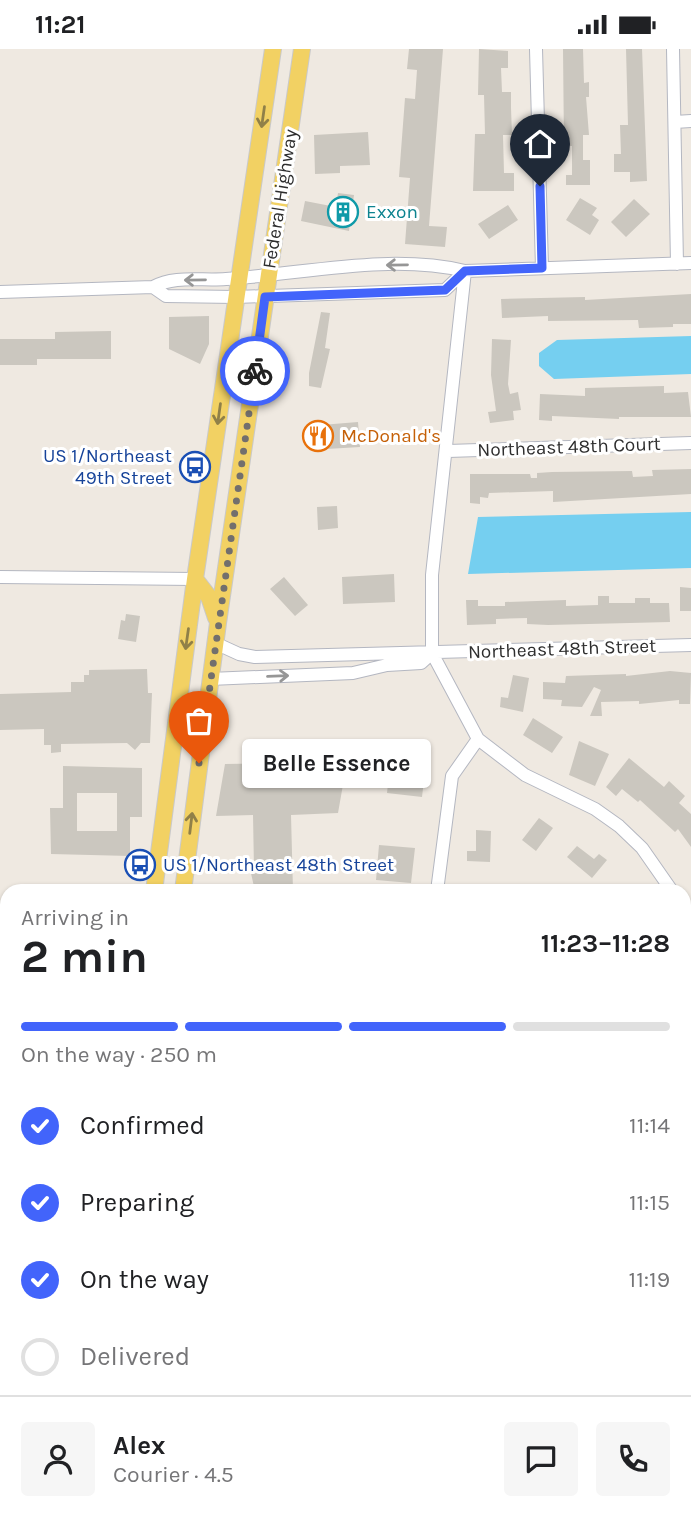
<!DOCTYPE html>
<meta charset="utf-8">
<style>
:root{--surface:#fff;--page:#f6f6f6;--text:#202124;--muted:#757577;--line:#e0e0e0;--accent:#4264fb}
body{margin:0;font-family:Karla,sans-serif;background:var(--page);color:var(--text);height:100vh;display:flex;flex-direction:column;font-size:26px;white-space:nowrap}
*{box-sizing:border-box;margin:0}
p{font-size:23px;color:var(--muted)}
.icon{flex:none;width:38px;height:38px;fill:none;stroke:currentColor;stroke-width:2;stroke-linecap:round;stroke-linejoin:round}
.map{position:relative;flex:1;overflow:hidden}
.side{position:absolute;left:0px;top:835px;width:691px;height:653px;display:flex;flex-direction:column;background:var(--surface);border-radius:21px 21px 0 0;box-shadow:0 2px 5px #0004}
.side>*{flex:none}
.pin{position:absolute;display:grid;place-items:center;width:60px;height:60px;color:#fff;margin:-72px -30px;border-radius:50% 50% 50% 0;rotate:-45deg;box-shadow:0 0 7px #0007}
.pin .icon{rotate:45deg}
.courier{position:absolute;display:grid;place-items:center;width:70px;height:70px;margin:-35px;border:5px solid #4264fb;border-radius:50%;background:#fff;color:#222;box-shadow:0 2px 9px #0007}
.bubble{position:absolute;height:49px;border-radius:7px;background:var(--surface);box-shadow:0 2px 5px #0004;font-size:23px;font-weight:700;line-height:49px;text-align:center}
.overview em{font-style:normal;font-weight:700}
.overview div{display:flex;flex-direction:column-reverse}
.overview{display:flex;align-items:center;justify-content:space-between;height:119px;padding:0 21px}
h1{font-size:46px;font-weight:700;line-height:52px}
.bar{display:grid;grid-template-columns:repeat(4,1fr);gap:10px 7px;align-content:center;height:84px;padding:0 21px}
.bar i{height:9px;border-radius:5px;background:var(--line)}
.bar .current{background:var(--accent)}
.bar p{grid-column:span 4}
.line{display:flex;align-items:center;gap:18px;padding:0 21px;border-top:2px solid var(--line)}
.line div{flex:1}
.round{display:grid;place-items:center;flex:none;width:74px;height:74px;border-radius:7px;background:var(--page)}
ol{padding:0 21px;list-style:none}
li{display:flex;align-items:center;gap:21px;height:77px}
li p{margin-inline-start:auto}
li .icon{padding:7px;border-radius:50%;background:var(--accent);color:#fff;stroke-width:4}
li:last-child{color:var(--muted)}
li i{width:38px;height:38px;border:4px solid var(--line);border-radius:50%}
.status{display:flex;justify-content:space-between;align-items:center;height:49px;padding:0 35px;background:var(--surface);direction:ltr}
.status svg{height:19px;fill:currentColor}
.map>svg:first-child{display:block}
.water{fill:#75cff0}
.building{fill:#cbc7bf;fill-rule:evenodd}
.lines{fill:none;stroke-linecap:round;stroke-linejoin:round}
.minor-casing{stroke:#b4b7c1;stroke-width:14}
.major-casing{stroke:#c9c9c9;stroke-width:18}
.minor{stroke:#fff;stroke-width:12}
.major{stroke:#f2d163;stroke-width:16}
.oneway{stroke:#908048}
.oneway2{stroke:#969696}
.done{stroke:#726f6d;stroke-width:7;stroke-dasharray:0 12.6}
.route{stroke:#4264fb;stroke-width:9}
.labels{text-anchor:middle;dominant-baseline:central;stroke-width:6;stroke-linejoin:round;paint-order:stroke}
.street-label{font-size:19px;fill:#2e2e2e;stroke:#fff}
.culture-label{font-size:19px;fill:#0d838f;stroke:#fff;text-anchor:start}
.food-label{font-size:19px;fill:#c56008;stroke:#fff;text-anchor:start}
.transit-label{font-size:19px;fill:#164399;stroke:#fff;text-anchor:end}
</style>
<div class="status"><b>11:21</b><svg viewBox="0 0 49 12"><path d="M0 12V9h3v3zM5 12V6h3v6zM10 12V3h3v9zM15 12V0h3v12zM26 1h20v11H26zM47 4h2v5h-2z"/></svg></div>
<div class="map">
<svg width="691" height="1487" viewBox="0 0 691 1487">
<rect width="100%" height="100%" fill="#efe9e1"/>
<path class="water" d="M691,287V325L554,330L539,317V304L557,291Z
M691,463V519L468,525L478,468Z"/>
<path class="building" d="M409,0H443L429,177L447,178L445,198L405,195L410,129L399,128L405,49L415,50L417,21L407,20Z
M479,0L508,2V19H501L502,43H511V59L512,86H503L504,124H514V142H473L475,85H485L484,46H478Z
M563,0H583L584,34L589,33V48H586L589,86H583V111H590V136H566V126H572V97H564Z
M626,0H642L647,132L630,133V123H614V105H621L620,76H628Z
M368,83L370,116L340,117V124L315,125L314,86Z
M338,144L354,146L349,182L301,172L305,152L336,158Z
M580,149L597,159L592,166L599,171L590,186L566,171Z
M634,150L650,165L626,188L611,173Z
M508,156L518,171L489,190L478,175Z
M691,245V275H673V278L639,279L638,271L548,272V267L502,269L501,250L585,248V251Z
M321,263L330,264L325,299L330,300L321,339L309,337V324Z
M209,267V295L200,315L169,300V268Z
M111,282V310H37V316H0V290H55V283Z
M492,290L511,291L508,335L510,345L518,343L521,361L513,362L514,371L490,374L488,363L496,362L491,326Z
M664,337V344L688,343L691,368H619V370L552,367V372L539,371L540,345L585,347V339Z
M358,373L360,398L310,401L309,377Z
M691,420V445L553,453V442L489,444L488,449L480,448V455L470,454V425H530L531,429H537V424L552,423L632,422L633,428L653,427L652,421Z
M337,457L338,479L318,481L317,458Z
M394,525L395,553L343,555L342,528Z
M284,528L308,556L295,567L270,540Z
M680,538L691,539V562H680Z
M598,547H609V554H635V549H650V554H669L670,573L548,576L527,575V569L496,570V575L467,576L466,551H478V557H505V553L566,551V557L598,556Z
M126,565L140,567L136,593L118,590L121,571L125,572Z
M147,620L148,644H152L150,694H141L135,701L127,694L61,695V703L51,704V696H44V680L0,681V645L71,643V633H84V626H89V621Z
M670,622L691,624L690,655H679V651L639,655V652L601,653L602,667H590L601,641L594,638L582,658L561,657L562,651L543,650V633L565,634L566,627L626,625V627Z
M513,626L529,629L523,663L500,658L501,648L508,649Z
M533,669L563,688L552,704L523,686Z
M579,692L609,705L595,737L569,726Z
M391,709L426,713L422,748L387,744Z
M629,709L664,738L669,732L685,747L679,754L691,765V798L678,780L675,783L640,751L638,753L622,740L616,747L606,738Z
M347,713L338,764L291,766L293,842H255L250,820H254L253,766L216,767L225,715Z
M63,717L142,719V768H130V807L51,805L50,759H63ZM77,744H117V782H77Z
M539,769L553,779L536,802L522,791Z
M476,781L491,782L490,813L467,812V802H476Z
M379,796L415,799L411,834L376,831Z
M577,797L594,810L599,805L607,811L592,829L567,808Z"/>
<g class="lines">
<g class="minor-casing">
<path id="minor" d="M536,0L542,219
M673,0L677,215
M675,73L691,72
M465,222L432,526V604L478,690L525,726L595,760L619,777L642,799L672,842
M153,238L166,247L236,248L445,241L465,222
M0,243L153,238C175,226 201,232 226,230C304,225 388,204 465,222L691,214
M448,402L691,394
M0,528L195,530
M215,594L239,605L255,608L691,596
M210,630L353,624L387,616L421,614L432,604
M437,842L452,727L478,690
M684,868L691,892
M684,1305H691"/>
</g>
<g class="major-casing">
<path id="major" d="M195,530L209,548L216,569
M154,842L195,530L273,0
M183,842L218,574L302,0
M80,1480L81,1487
M100,1487L101,1480"/>
</g>
<use href="#minor" class="minor"/>
<use href="#major" class="major"/>
</g>
<defs><path id="oneway-shaft" d="M-6 0H5M1.5-3L5.5 0L1.5 3" fill="none" stroke-width="1.6" stroke-linecap="round" stroke-linejoin="round" transform="scale(1.75)"/></defs>
<g class="oneway">
<use href="#oneway-shaft" transform="translate(263 68) rotate(98)"/>
<use href="#oneway-shaft" transform="translate(219 365) rotate(98)"/>
<use href="#oneway-shaft" transform="translate(187 590) rotate(98)"/>
<use href="#oneway-shaft" transform="translate(191 774) rotate(-83)"/>
</g>
<g class="oneway2">
<use href="#oneway-shaft" transform="translate(397 216) rotate(179)"/>
<use href="#oneway-shaft" transform="translate(195 231) rotate(179)"/>
<use href="#oneway-shaft" transform="translate(278 627) rotate(-2)"/>
</g>
<g class="lines">
<path class="done" d="M199,714L255,322"/>
<path class="route" d="M255,322L265,248L445,241L465,222L542,219L540,137"/>
</g>
<defs>
<g id="building-ring" transform="scale(1.575)"><circle r="9.5" fill="#fff" stroke="#0f9aa8" stroke-width="1.5"/><path d="M-4-6H4V6H1V3H-1V6H-4ZM-2.5-4.3h1.7v1.8h-1.7ZM.8-4.3h1.7v1.8H.8ZM-2.5-1h1.7V.8h-1.7ZM.8-1h1.7V.8H.8Z" fill="#0f9aa8"/></g>
<g id="restaurant-ring" transform="scale(1.575)"><circle r="9.5" fill="#fff" stroke="#e8710a" stroke-width="1.5"/><path d="M-5-6h1v4h1v-4h1v4h1v-4h1v5L-1.5 .5V6h-2V.5L-5-1ZM5-6V6H3V1.5H1.5Q1.5-4 5-6Z" fill="#e8710a"/></g>
<g id="bus-ring" transform="scale(1.575)"><circle r="9.5" fill="#fff" stroke="#1a4fb4" stroke-width="1.5"/><path d="M-5-6H5V4H4V6H2V4H-2V6H-4V4H-5ZM-3.5-4V0h7V-4ZM-3.5 1.2v1.5H-2V1.2ZM2 1.2v1.5H3.5V1.2Z" fill="#1a4fb4"/></g>
</defs>
<g fill-rule="evenodd">
<use href="#building-ring" x="343" y="163"/>
<use href="#restaurant-ring" x="318" y="387"/>
<use href="#bus-ring" x="195" y="418"/>
<use href="#bus-ring" x="140" y="816"/>
</g>
<g class="labels">
<g class="street-label">
<text transform="translate(280 150) rotate(-81)">Federal Highway</text>
<text transform="translate(569 398) rotate(-2)">Northeast 48th Court</text>
<text transform="translate(562 600) rotate(-2)">Northeast 48th Street</text>
</g>
<g class="culture-label">
<text x="366" y="163">Exxon</text>
</g>
<g class="food-label">
<text x="341" y="387">McDonald's</text>
</g>
<g class="transit-label">
<text x="172" y="407">US 1/Northeast<tspan x="172" dy="22">49th Street</tspan></text>
<text x="163" y="816" text-anchor="start">US 1/Northeast 48th Street</text>
</g>
</g>
</svg>
<div class="pin" style="left:199px;top:714px;background:#ea580c"><svg class="icon" aria-label="bag" viewBox="0 0 24 24"><path d="M5 8h14l-1 12H6zM9 8a3 3 0 0 1 6 0"/></svg></div>
<div class="pin" style="left:540px;top:137px;background:#1f2937"><svg class="icon" aria-label="home" viewBox="0 0 24 24"><path d="M3 11l9-7 9 7M6 9v11h12V9"/></svg></div>
<div class="courier" style="left:255px;top:322px"><svg class="icon" aria-label="bike" viewBox="0 0 24 24"><circle cx="6" cy="16" r="4"/><circle cx="18" cy="16" r="4"/><path d="M6 16l4-8h5l3 8M10 8l3 8H6M13 5h3"/></svg></div>
<div class="bubble" style="left:242px;top:690px;width:189px">Belle Essence</div>
<section class="side">
<div class="overview"><div><h1>2 min</h1><p>Arriving in</p></div><em>11:23–11:28</em></div>
<div class="bar"><i class="current"></i><i class="current"></i><i class="current"></i><i></i><p>On the way · 250 m</p></div>
<ol>
<li><svg class="icon" aria-label="check" viewBox="0 0 24 24"><path d="M5 12l5 5 9-10"/></svg>Confirmed<p>11:14</p></li>
<li><svg class="icon" aria-label="check" viewBox="0 0 24 24"><path d="M5 12l5 5 9-10"/></svg>Preparing<p>11:15</p></li>
<li><svg class="icon" aria-label="check" viewBox="0 0 24 24"><path d="M5 12l5 5 9-10"/></svg>On the way<p>11:19</p></li>
<li><i></i>Delivered</li>
</ol>
<div class="line" style="height:126px"><a class="round"><svg class="icon" aria-label="person" viewBox="0 0 24 24"><circle cx="12" cy="8" r="4"/><path d="M4 21q1-7 8-7t8 7"/></svg></a><div><b>Alex</b><p>Courier · 4.5</p></div><a class="round"><svg class="icon" aria-label="chat" viewBox="0 0 24 24"><path d="M4 5h16v11H9l-5 4z"/></svg></a><a class="round"><svg class="icon" aria-label="phone" viewBox="0 0 24 24"><path d="M5 4h4l2 5-3 2q2 4 5 5l2-3 5 2v4C11 20 4 13 5 4z"/></svg></a></div>
</section>
</div>
